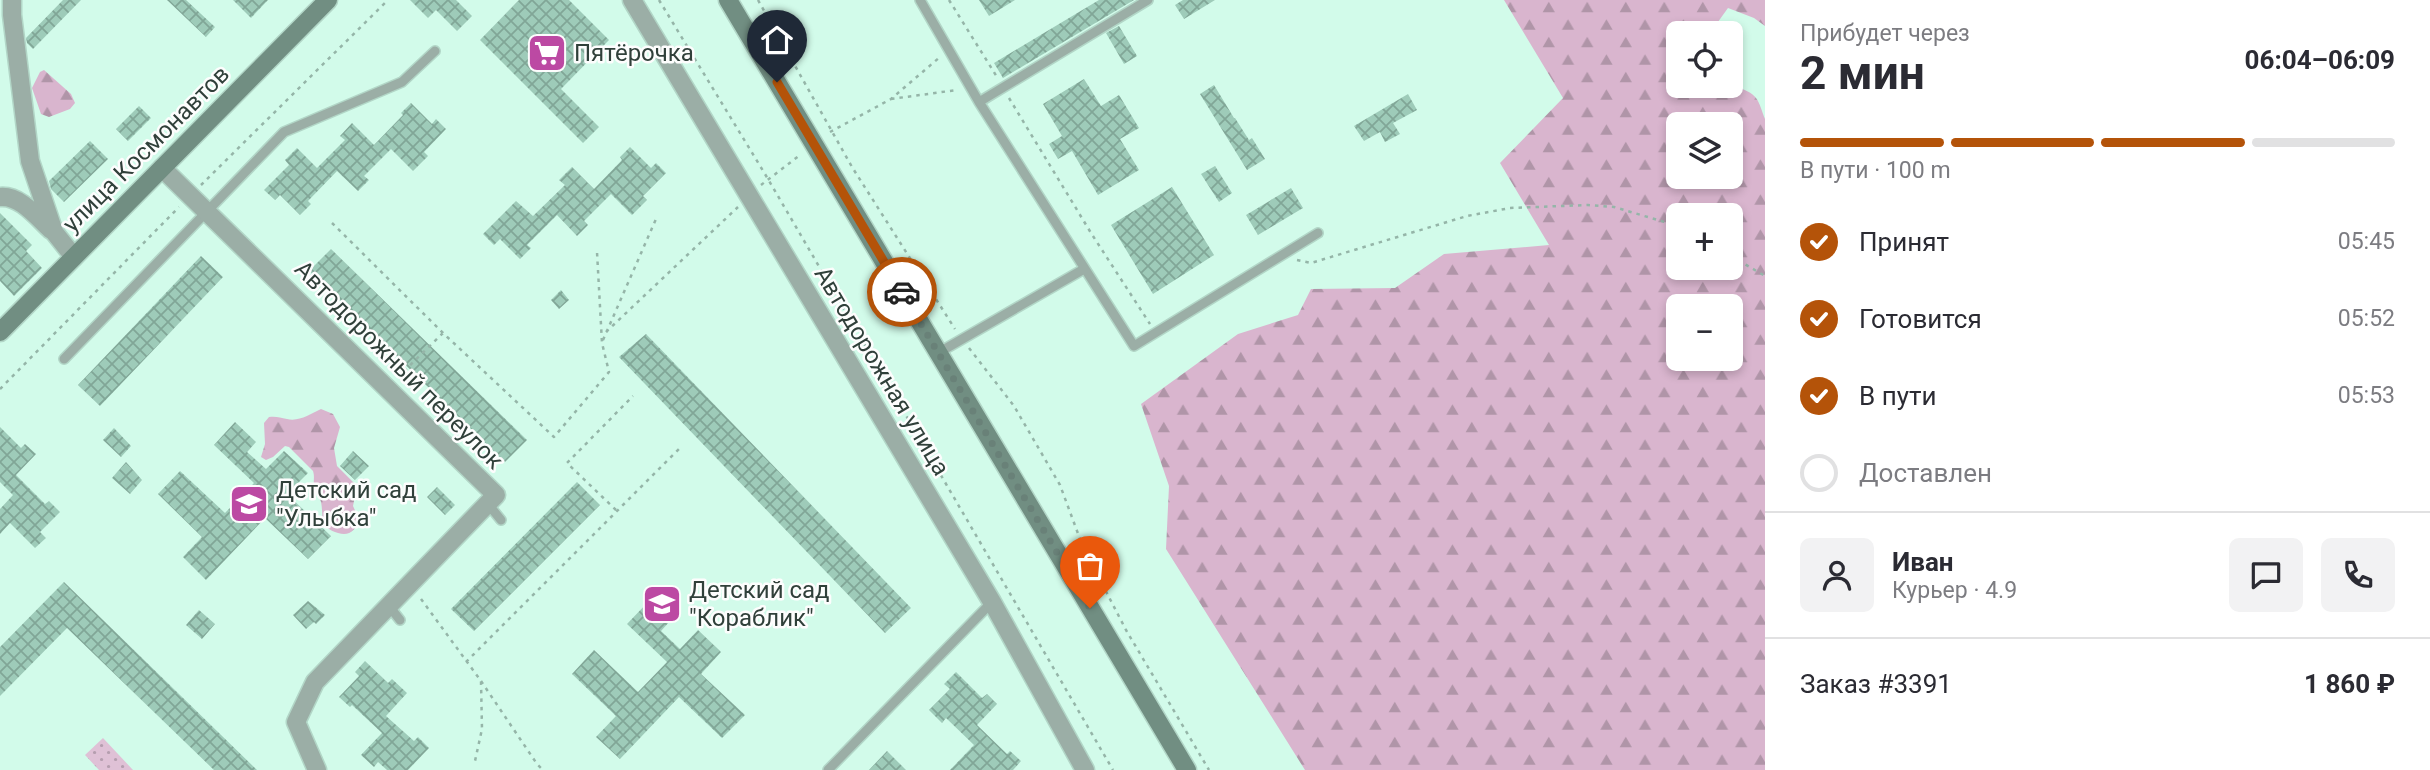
<!DOCTYPE html>
<html lang="ru">
<meta charset="utf-8">
<style>
:root{--surface:#fff;--page:#f2f2f3;--text:#2b2b33;--muted:#7c7c81;--line:#e1e1e2;--accent:#b45309}
body{margin:0;font-family:Roboto,sans-serif;background:var(--page);color:var(--text);height:100vh;display:flex;flex-direction:column;font-size:26px;white-space:nowrap}
*{box-sizing:border-box;margin:0}
p{font-size:23px;color:var(--muted)}
.icon{flex:none;width:38px;height:38px;fill:none;stroke:currentColor;stroke-width:2;stroke-linecap:round;stroke-linejoin:round}
.map{position:relative;flex:1;overflow:hidden}
.sheet{display:flex;flex-direction:column;background:var(--surface);width:665px}
.sheet>*{flex:none}
.fabs{position:absolute;left:1666px;top:21px;display:grid;gap:14px}
.fabs a{display:grid;place-items:center;width:77px;height:77px;border-radius:10px;background:var(--surface);box-shadow:0 4px 10px #0003;font-size:35px}
.pin{position:absolute;display:grid;place-items:center;width:60px;height:60px;color:#fff;margin:-72px -30px;border-radius:50% 50% 50% 0;rotate:-45deg;box-shadow:0 0 7px #0007}
.pin .icon{rotate:45deg}
.courier{position:absolute;display:grid;place-items:center;width:70px;height:70px;margin:-35px;border:5px solid #b45309;border-radius:50%;background:#fff;color:#222;box-shadow:0 2px 9px #0007}
.headline em{font-style:normal;font-weight:700}
.headline div{display:flex;flex-direction:column-reverse}
.headline{display:flex;align-items:center;justify-content:space-between;height:119px;padding:0 35px}
h1{font-size:46px;font-weight:700;line-height:52px}
.bar{display:grid;grid-template-columns:repeat(4,1fr);gap:10px 7px;align-content:center;height:84px;padding:0 35px}
.bar i{height:9px;border-radius:5px;background:var(--line)}
.bar .active{background:var(--accent)}
.bar p{grid-column:span 4}
.line{display:flex;align-items:center;gap:18px;padding:0 35px;border-top:2px solid var(--line)}
.line div{flex:1}
.round{display:grid;place-items:center;flex:none;width:74px;height:74px;border-radius:10px;background:var(--page)}
ol{padding:0 35px;list-style:none}
li{display:flex;align-items:center;gap:21px;height:77px}
li p{margin-inline-start:auto}
li .icon{padding:7px;border-radius:50%;background:var(--accent);color:#fff;stroke-width:4}
li:last-child{color:var(--muted)}
li i{width:38px;height:38px;border:4px solid var(--line);border-radius:50%}
main{display:flex;flex:1;min-height:0}
.map>svg:first-child{display:block}
.green{fill:url(#green-dots)}
.forest{fill:url(#forest-firs);fill-rule:evenodd}
.building{fill:url(#building-cross-hatch)}
.lines{fill:none;stroke-linecap:round;stroke-linejoin:round}
.lane-casing{stroke:#b2d6c7;stroke-width:12}
.street-casing{stroke:#b2d6c7;stroke-width:21}
.secondary-casing{stroke:#b2d6c7;stroke-width:21}
.path{stroke:#95b5a8;stroke-width:2.5;stroke-dasharray:3.5 5;stroke-linecap:butt}
.lane{stroke:#9baea6;stroke-width:9}
.street{stroke:#9baea6;stroke-width:18}
.secondary{stroke:#718e82;stroke-width:18}
.done{stroke:#698178;stroke-width:7;stroke-dasharray:0 12.6}
.route{stroke:#b45309;stroke-width:9}
.labels{text-anchor:middle;dominant-baseline:central;stroke-width:5;stroke-linejoin:round;paint-order:stroke}
.poi-label{font-size:24px;fill:#30403a;stroke:#fdfdfd;text-anchor:start}
.street-label{font-size:24px;fill:#30403a;stroke:#fdfdfd}
</style>
<main>
<div class="map">
<svg width="1765" height="770" viewBox="0 0 1765 770">
<defs>
<pattern id="green-dots" width="8" height="8" patternUnits="userSpaceOnUse" patternTransform="scale(1.75)"><rect width="8" height="8" fill="#dfc1d6"/><path d="M2 2h.1M6 6h.1" fill="none" stroke="#b59eaf" stroke-width="1.8" stroke-linecap="round"/></pattern>
<pattern id="forest-firs" width="22" height="20" patternUnits="userSpaceOnUse" patternTransform="scale(1.75)"><rect width="22" height="20" fill="#d9b5ce"/><path d="M5 1l3.5 6h-7zM16 11l3.5 6h-7z" fill="#b095a8"/></pattern>
<pattern id="building-cross-hatch" width="8" height="8" patternUnits="userSpaceOnUse" patternTransform="scale(1.75)"><rect width="8" height="8" fill="#9ecbb9"/><path d="M0 0l8 8M0 8l8-8" fill="none" stroke="#81a697"/></pattern>
</defs>
<rect width="100%" height="100%" fill="#d2fbea"/>
<path class="green" d="M103,738L133,770H99L85,755Z"/>
<path class="forest" d="M1504,0H1765V26L1754,18L1728,8L1710,33H1678V86C1698,86 1742,80 1756,98C1760,103 1762,112 1765,119V770H1305L1166,549L1169,486L1141,404L1238,334L1298,315L1311,289L1395,288L1444,254L1549,245L1500,163L1563,98ZM1731,124V177H1678V124ZM1678,215H1731V268H1678ZM1678,306H1731V359H1678Z
M44,70L71,94L75,103L70,109L49,117L41,114L32,88L40,72Z
M321,409L333,414L340,427L334,448L337,466L357,486L353,506L360,521C355,529 350,537 338,533C318,527 324,516 321,502C320,497 315,493 314,487C313,482 315,477 313,471L289,447L285,446L273,457L266,460L261,457L265,444L264,423L269,417C277,416 280,418 287,419C299,422 310,414 321,409Z"/>
<path class="building" d="M63,0H81L33,49L27,43L26,38Z
M167,0H186L215,27L206,37Z
M233,0H268L251,18Z
M410,0H456L472,16L457,31L436,10L428,18Z
M519,0H569L609,40L561,89L599,127L583,143L480,40Z
M979,0H1015L989,16Z
M1099,0H1134L1003,78L994,63Z
M1183,0H1215L1184,19L1175,5Z
M1119,26L1137,56L1124,64L1106,33Z
M1084,79L1101,106L1119,95L1139,128L1120,139L1139,170L1098,195L1072,151L1058,159L1049,144L1062,136L1043,104Z
M1214,85L1234,118H1235L1249,140L1252,138L1265,159L1247,170L1200,94Z
M1408,94L1417,110L1393,123L1400,134L1385,142L1380,132L1364,141L1354,126Z
M411,103L432,124L436,119L446,129L424,152L428,156L413,171L391,149L364,176L369,180L358,191L337,171L308,201L311,204L300,215L280,195L275,200L264,190L289,165L285,160L297,148L317,168L345,140L340,136L352,123L374,145L403,115L401,113Z
M139,106L151,118L128,141L116,129Z
M90,141L108,159L64,202L51,189L49,181Z
M630,147L651,168L656,163L666,173L643,196L647,200L632,215L611,194L584,221L588,225L577,236L557,215L527,245L531,248L520,259L500,239L494,245L483,234L516,201L533,216L565,185L559,180L572,167L594,189L622,160L620,157Z
M1215,166L1232,193L1219,202L1201,174Z
M1172,187L1214,255L1153,294L1111,225Z
M1291,188L1303,208L1258,235L1246,215Z
M0,213L32,245L26,251L42,268L14,296L0,281Z
M331,249L527,440L505,462L309,271Z
M201,256L223,277L100,406L78,385Z
M561,290L569,300L559,309L551,300Z
M646,334L911,608L885,633L619,357Z
M235,422L256,442L247,452L266,469L284,451L308,473L287,494L331,536L308,559L265,518L206,580L183,557L202,537L158,494L180,471L225,513L254,483L214,445Z
M0,427L21,448L25,444L36,454L16,475L45,504L49,501L60,512L40,532L46,538L35,548L10,523L0,534V509L13,495L0,482Z
M114,428L131,446L121,457L103,440Z
M353,451L369,466L355,480L340,466Z
M126,462L142,480L130,494L112,478Z
M577,482L600,505L474,631L451,609Z
M437,487L455,505L445,515L427,497Z
M64,582L257,770H214L67,628L0,696V647Z
M308,601L325,615L316,624L314,622L306,629L293,615Z
M649,601L670,621L661,631L680,649L698,630L721,652L701,674L745,715L722,738L679,697L620,759L596,737L616,716L572,674L594,650L638,692L667,662L627,624Z
M199,610L215,624L202,639L186,625Z
M365,661L388,683L392,679L407,693L386,716L414,741L418,737L429,748L408,770H387L378,762L374,767L361,755L382,733L352,705L350,707L339,697L359,676L355,672Z
M956,672L982,698L987,694L997,704L977,725L1007,754L1010,751L1021,761L1013,770H950L974,745L946,718L942,723L929,710L950,689L944,684Z
M887,751L906,770H869Z"/>
<g class="lines">
<g class="lane-casing">
<path id="lane" d="M920,0L979,102L1134,346L1318,233
M979,102L1148,0
M938,353L1084,269
M64,359L284,132L402,82L435,51
M488,504L501,520
M389,606L400,620
M828,770L992,602"/>
</g>
<g class="street-casing">
<path id="street" d="M12,0V15L30,161L54,232L74,257
M632,0L992,602L1085,770
M162,168L496,495L315,682L296,722L317,770
M0,197C20,195 37,217 51,230"/>
</g>
<g class="secondary-casing">
<path id="secondary" d="M728,0L1187,770
M0,332L328,0"/>
</g>
<path class="path" d="M659,0L768,179L1113,770
M758,0L852,167L955,329
M949,0L997,77
M1009,98L1091,233L1150,324
M891,99L957,90
M830,132L891,99L940,57
M201,185L388,0
M761,185L800,155
M332,223L443,333L554,437L609,372L602,343L597,252
M1731,256L1765,276
M1297,260L1311,263L1467,216L1510,208L1588,205L1614,207L1678,226
M606,332L738,207
M603,340L656,219
M969,348L1014,406L1060,485L1083,547L1126,630L1209,770
M398,377L443,333
M0,389L179,207
M616,510L567,463L633,396
M421,599L481,681L482,729L475,761
M466,662L682,446
M481,681L537,764L543,770"/>
<use href="#lane" class="lane"/>
<use href="#street" class="street"/>
<use href="#secondary" class="secondary"/>
</g>
<g class="lines">
<path class="done" d="M902,292L1090,608"/>
<path class="route" d="M777,82L902,292"/>
</g>
<defs>
<g id="supermarket-square" transform="scale(2.0125)"><rect x="-9" y="-9" width="18" height="18" rx="4" fill="#bc49a3" stroke="#fdfdfd"/><path d="M-6-5.5h2.5l.6 2H6L4.5 2H-2.5L-4.4-4H-6ZM-1.5 3.2a1.3 1.3 0 1 0 .1 0ZM3 3.2a1.3 1.3 0 1 0 .1 0Z" fill="#fff"/></g>
<g id="school-square" transform="scale(2.0125)"><rect x="-9" y="-9" width="18" height="18" rx="4" fill="#bc49a3" stroke="#fdfdfd"/><path d="M0-5L7-2L0 1L-7-2ZM-4 1L0 2.5L4 1V4Q0 6-4 4Z" fill="#fff"/></g>
</defs>
<g fill-rule="evenodd">
<use href="#supermarket-square" x="547" y="53"/>
<use href="#school-square" x="249" y="504"/>
<use href="#school-square" x="662" y="604"/>
</g>
<g class="labels">
<g class="poi-label">
<text x="574" y="53">Пятёрочка</text>
<text x="276" y="490">Детский сад<tspan x="276" dy="28">"Улыбка"</tspan></text>
<text x="689" y="590">Детский сад<tspan x="689" dy="28">"Кораблик"</tspan></text>
</g>
<g class="street-label">
<text transform="translate(146 149) rotate(-45)">улица Космонавтов</text>
<text transform="translate(399 365) rotate(45)">Автодорожный переулок</text>
<text transform="translate(882 371) rotate(59)">Автодорожная улица</text>
</g>
</g>
</svg>
<div class="fabs">
<a><svg class="icon" aria-label="locate" viewBox="0 0 24 24"><circle cx="12" cy="12" r="6"/><path d="M12 2v4M12 18v4M2 12h4M18 12h4"/></svg></a>
<a><svg class="icon" aria-label="layers" viewBox="0 0 24 24"><path d="M12 4l9 5-9 5-9-5zM3 14l9 5 9-5"/></svg></a>
<a>+</a>
<a>−</a>
</div>
<div class="pin" style="left:1090px;top:608px;background:#ea580c"><svg class="icon" aria-label="bag" viewBox="0 0 24 24"><path d="M5 8h14l-1 12H6zM9 8a3 3 0 0 1 6 0"/></svg></div>
<div class="pin" style="left:777px;top:82px;background:#1f2937"><svg class="icon" aria-label="home" viewBox="0 0 24 24"><path d="M3 11l9-7 9 7M6 9v11h12V9"/></svg></div>
<div class="courier" style="left:902px;top:292px"><svg class="icon" aria-label="car" viewBox="0 0 24 24"><path d="M5 17H2v-5l4-1 3-4h7l3 4 3 1v5h-3M9 17h6M6 11h13"/><circle cx="7" cy="17" r="2"/><circle cx="17" cy="17" r="2"/></svg></div>
</div>
<section class="sheet">
<div class="headline"><div><h1>2 мин</h1><p>Прибудет через</p></div><em>06:04–06:09</em></div>
<div class="bar"><i class="active"></i><i class="active"></i><i class="active"></i><i></i><p>В пути · 100 m</p></div>
<ol>
<li><svg class="icon" aria-label="check" viewBox="0 0 24 24"><path d="M5 12l5 5 9-10"/></svg>Принят<p>05:45</p></li>
<li><svg class="icon" aria-label="check" viewBox="0 0 24 24"><path d="M5 12l5 5 9-10"/></svg>Готовится<p>05:52</p></li>
<li><svg class="icon" aria-label="check" viewBox="0 0 24 24"><path d="M5 12l5 5 9-10"/></svg>В пути<p>05:53</p></li>
<li><i></i>Доставлен</li>
</ol>
<div class="line" style="height:126px"><a class="round"><svg class="icon" aria-label="person" viewBox="0 0 24 24"><circle cx="12" cy="8" r="4"/><path d="M4 21q1-7 8-7t8 7"/></svg></a><div><b>Иван</b><p>Курьер · 4.9</p></div><a class="round"><svg class="icon" aria-label="chat" viewBox="0 0 24 24"><path d="M4 5h16v11H9l-5 4z"/></svg></a><a class="round"><svg class="icon" aria-label="phone" viewBox="0 0 24 24"><path d="M5 4h4l2 5-3 2q2 4 5 5l2-3 5 2v4C11 20 4 13 5 4z"/></svg></a></div>
<div class="line" style="height:91px"><div>Заказ #3391</div><b>1 860 ₽</b></div>
</section>
</main>
